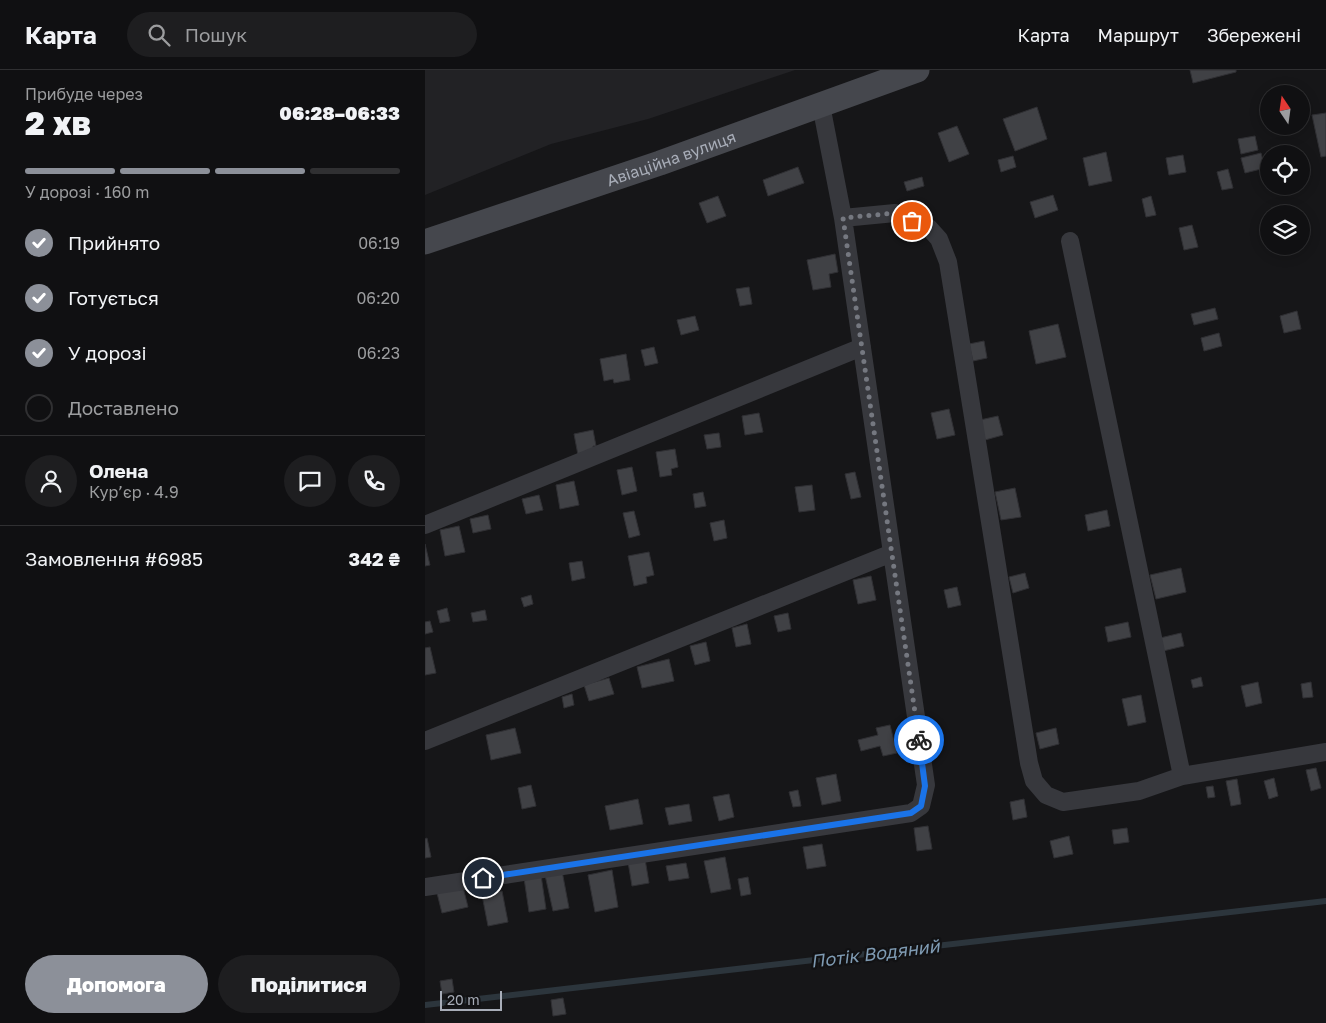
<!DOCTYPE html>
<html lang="uk">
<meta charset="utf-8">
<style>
:root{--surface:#101012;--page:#1e1e20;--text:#f1f3f6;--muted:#9c9d9f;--line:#303032;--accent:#8c9099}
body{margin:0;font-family:"Golos Text",sans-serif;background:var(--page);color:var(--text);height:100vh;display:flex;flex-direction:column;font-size:19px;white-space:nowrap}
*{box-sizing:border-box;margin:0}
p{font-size:16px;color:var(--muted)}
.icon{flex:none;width:28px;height:28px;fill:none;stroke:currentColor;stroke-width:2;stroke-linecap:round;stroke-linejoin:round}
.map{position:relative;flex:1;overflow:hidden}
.panel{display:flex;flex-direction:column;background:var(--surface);width:425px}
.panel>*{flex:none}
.needle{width:32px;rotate:347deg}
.tools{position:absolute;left:835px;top:15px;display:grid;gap:10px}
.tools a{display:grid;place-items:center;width:50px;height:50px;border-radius:50%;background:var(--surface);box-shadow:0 2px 12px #0003,0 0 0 1px var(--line);font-size:25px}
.scale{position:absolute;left:15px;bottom:12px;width:62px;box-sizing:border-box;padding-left:5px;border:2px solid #a8adb8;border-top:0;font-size:14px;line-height:18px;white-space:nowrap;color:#a8adb8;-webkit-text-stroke:4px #111113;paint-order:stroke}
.pin{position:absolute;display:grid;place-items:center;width:42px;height:42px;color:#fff;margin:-21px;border:2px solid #fff;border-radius:50%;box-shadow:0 1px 5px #0007}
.courier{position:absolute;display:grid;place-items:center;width:50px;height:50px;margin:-25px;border:4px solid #1a73e8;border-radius:50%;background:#fff;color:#222;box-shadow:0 1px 6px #0007}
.headline em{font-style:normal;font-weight:800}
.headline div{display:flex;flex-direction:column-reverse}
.headline{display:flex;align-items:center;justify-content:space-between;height:85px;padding:0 25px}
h1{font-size:32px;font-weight:800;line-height:38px}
.bar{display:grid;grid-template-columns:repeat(4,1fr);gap:8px 5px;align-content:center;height:60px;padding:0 25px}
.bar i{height:6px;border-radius:4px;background:var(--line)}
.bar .on{background:var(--accent)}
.bar p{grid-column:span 4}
.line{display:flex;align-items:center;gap:12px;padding:0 25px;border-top:1px solid var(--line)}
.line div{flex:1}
.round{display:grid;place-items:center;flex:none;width:52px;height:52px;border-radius:26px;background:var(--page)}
ol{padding:0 25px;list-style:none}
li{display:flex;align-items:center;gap:15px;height:55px}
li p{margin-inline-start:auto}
li .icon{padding:5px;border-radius:50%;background:var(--accent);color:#fff;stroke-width:4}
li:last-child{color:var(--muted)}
li i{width:28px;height:28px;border:2px solid var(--line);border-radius:50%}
.cta{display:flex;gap:10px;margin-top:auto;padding:10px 25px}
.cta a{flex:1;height:58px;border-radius:30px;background:var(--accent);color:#fff;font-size:20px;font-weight:800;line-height:58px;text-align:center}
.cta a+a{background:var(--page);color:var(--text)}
header{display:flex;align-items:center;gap:30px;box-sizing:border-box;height:70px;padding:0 25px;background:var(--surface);border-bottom:1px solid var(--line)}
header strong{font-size:24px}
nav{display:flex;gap:28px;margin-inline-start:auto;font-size:18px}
.search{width:350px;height:45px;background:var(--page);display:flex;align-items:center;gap:12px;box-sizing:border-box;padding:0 18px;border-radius:28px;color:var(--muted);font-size:19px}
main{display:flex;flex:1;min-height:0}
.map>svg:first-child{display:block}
.built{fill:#222225}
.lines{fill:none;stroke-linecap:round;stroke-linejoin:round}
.stream{stroke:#2c353c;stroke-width:6}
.building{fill:#404145;stroke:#303034}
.street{stroke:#37383d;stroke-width:18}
.secondary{stroke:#45474d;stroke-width:25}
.done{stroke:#757880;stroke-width:5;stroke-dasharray:0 9}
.route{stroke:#1a73e8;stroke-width:6}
.labels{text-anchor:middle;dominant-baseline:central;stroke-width:4.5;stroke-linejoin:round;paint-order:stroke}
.street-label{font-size:16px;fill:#a8adb8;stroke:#111113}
.water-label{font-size:18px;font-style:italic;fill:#7f9bb3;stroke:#111113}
</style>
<header>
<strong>Карта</strong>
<div class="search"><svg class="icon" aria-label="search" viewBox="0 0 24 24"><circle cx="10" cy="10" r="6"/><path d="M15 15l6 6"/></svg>Пошук</div>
<nav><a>Карта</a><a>Маршрут</a><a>Збережені</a></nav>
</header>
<main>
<section class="panel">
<div class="headline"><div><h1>2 хв</h1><p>Прибуде через</p></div><em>06:28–06:33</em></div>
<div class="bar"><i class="on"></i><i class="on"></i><i class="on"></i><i></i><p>У дорозі · 160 m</p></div>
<ol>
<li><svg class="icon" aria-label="check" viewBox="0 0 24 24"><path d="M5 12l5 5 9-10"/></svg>Прийнято<p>06:19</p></li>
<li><svg class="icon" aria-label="check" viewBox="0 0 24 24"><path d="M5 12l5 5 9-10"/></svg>Готується<p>06:20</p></li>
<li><svg class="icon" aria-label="check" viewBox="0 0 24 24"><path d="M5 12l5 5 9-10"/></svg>У дорозі<p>06:23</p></li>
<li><i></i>Доставлено</li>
</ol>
<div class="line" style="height:90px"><a class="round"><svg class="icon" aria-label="person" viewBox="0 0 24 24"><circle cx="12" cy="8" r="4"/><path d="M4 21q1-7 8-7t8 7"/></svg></a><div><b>Олена</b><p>Кур’єр · 4.9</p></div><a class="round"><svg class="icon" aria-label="chat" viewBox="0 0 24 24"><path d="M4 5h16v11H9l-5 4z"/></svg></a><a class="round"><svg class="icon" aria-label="phone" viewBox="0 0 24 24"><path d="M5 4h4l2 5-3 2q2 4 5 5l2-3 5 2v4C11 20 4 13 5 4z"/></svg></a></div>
<div class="line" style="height:65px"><div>Замовлення #6985</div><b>342 ₴</b></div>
<div class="cta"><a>Допомога</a><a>Поділитися</a></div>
</section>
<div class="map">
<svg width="901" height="953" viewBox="0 0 901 953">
<rect width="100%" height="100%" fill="#161618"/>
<path class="built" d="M0,0H370L223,49L126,74L0,125Z"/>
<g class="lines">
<path class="stream" d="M0,935L901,831"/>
</g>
<path class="building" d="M765,0H811V2L768,13Z
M612,37L622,69L590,81L578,49Z
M901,43V86L896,87L887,45Z
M532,56L544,84L524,92L513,63Z
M830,66L833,80L816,84L813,69Z
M681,82L687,111L664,116L658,88Z
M836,83L840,98L820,103L816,88Z
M758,85L761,102L744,105L741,88Z
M588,86L591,97L576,102L573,90Z
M373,97L379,113L343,126L338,110Z
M803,99L808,118L797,120L792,102Z
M497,107L499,116L482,121L479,112Z
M628,125L633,140L610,148L605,132Z
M293,126L301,146L282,153L274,133Z
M726,126L731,145L721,147L717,129Z
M767,155L773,177L759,180L754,158Z
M410,184L413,202L404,204L406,217L388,220L382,190Z
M324,217L327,234L315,236L311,219Z
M790,238L793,249L769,255L766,244Z
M872,241L876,259L859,263L855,246Z
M270,246L274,260L256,265L252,250Z
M633,254L641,287L611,294L604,261Z
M794,263L797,276L779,281L776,268Z
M559,271L562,288L548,291L544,274Z
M229,277L233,293L220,296L216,280Z
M201,284L205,310L189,313L188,309L179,311L175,289Z
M524,339L530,365L512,369L506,343Z
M334,343L338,362L320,365L317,346Z
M573,346L578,365L560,370L555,350Z
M168,360L171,376H168L169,383L153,385L149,364Z
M294,363L296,377L282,379L279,365Z
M250,379L253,397L246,399L247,405L235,407L231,382Z
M207,397L212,421L197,425L192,400Z
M430,402L436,427L426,429L420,404Z
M149,411L154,435L135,439L131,415Z
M387,415L390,440L374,442L370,417Z
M590,418L596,447L576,450L570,422Z
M278,422L281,436L270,438L268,424Z
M114,425L118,440L101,444L97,429Z
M682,440L685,456L663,461L660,445Z
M209,441L215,465L204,468L198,443Z
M63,445L66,459L48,463L45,449Z
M299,450L302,468L289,471L285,453Z
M34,456L40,482L20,486L15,460Z
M0,474L5,495L0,496Z
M224,482L229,505L221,507L222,513L209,516L203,486Z
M157,491L160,508L147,511L144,493Z
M756,498L761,522L731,529L725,505Z
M600,503L604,518L588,523L584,507Z
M446,506L451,530L433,534L428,510Z
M532,517L536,535L523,538L519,520Z
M106,525L108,534L99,537L96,528Z
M22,538L25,551L15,553L12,541Z
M60,540L62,550L48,552L46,543Z
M363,543L366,559L353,562L349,546Z
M5,551L8,562L0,564V552Z
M703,552L706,567L683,572L680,557Z
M322,554L326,574L311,577L307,558Z
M756,563L759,576L738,581L735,568Z
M281,572L285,591L270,595L265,576Z
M5,577L11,603L0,605V578Z
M244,589L249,611L217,618L212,597Z
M776,607L778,616L768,618L766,610Z
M184,608L189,624L164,631L159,615Z
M833,612L837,633L821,637L816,616Z
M886,612L888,627L878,628L876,614Z
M147,624L149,635L139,638L137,627Z
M716,625L721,652L703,656L697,629Z
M465,655L472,683L458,686L455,676L436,681L433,670L453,665L451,658Z
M90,658L96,683L66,690L61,665Z
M631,658L634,674L615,679L611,663Z
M891,698L896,718L886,721L881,700Z
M411,704L416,731L397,735L391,708Z
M849,708L853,726L844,729L839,711Z
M812,709L816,734L806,736L801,711Z
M106,715L111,736L97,739L93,718Z
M788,716L790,727L783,728L781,717Z
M373,720L376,736L368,737L364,722Z
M304,724L309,747L294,751L288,727Z
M213,729L218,754L185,760L180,736Z
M599,729L602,747L588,750L585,732Z
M264,734L267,751L244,755L240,738Z
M503,756L507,779L492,781L489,758Z
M702,758L704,772L689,774L687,760Z
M644,766L648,784L629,788L625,771Z
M2,768L6,787L0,788V769Z
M397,774L401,796L382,799L378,777Z
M300,787L306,819L286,823L279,791Z
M220,789L224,813L207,816L203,792Z
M261,793L264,808L244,811L241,796Z
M187,800L193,837L170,842L163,805Z
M137,801L144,838L128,841L120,805Z
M116,805L121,839L104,842L99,808Z
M323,807L326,824L316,826L313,809Z
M38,817L43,837L17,843L12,823Z
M77,821L83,852L63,856L57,825Z
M27,909L29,922L17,924L15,911Z
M138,928L141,944L128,946L126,930Z"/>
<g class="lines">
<path class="street" d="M418,148L470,143L504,158L514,169L523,192L604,693L609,711L621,725L638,732L714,721L757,706L901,682
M645,171L757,706
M0,455L437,277
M0,671L467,483
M0,817L486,743L496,736L501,715L418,148L396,35"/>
<path class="secondary" id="s1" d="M0,172L235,93L492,0"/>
</g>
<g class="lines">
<path class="done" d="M487,151L470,143L418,148L494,670"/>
<path class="route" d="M58,808L486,743L496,736L500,716L494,670"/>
</g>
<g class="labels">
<g class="street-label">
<text stroke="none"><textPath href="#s1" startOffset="260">Авіаційна вулиця</textPath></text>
</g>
<g class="water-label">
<text transform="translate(450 883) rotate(-7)">Потік Водяний</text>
</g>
</g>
</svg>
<div class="tools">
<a><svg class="needle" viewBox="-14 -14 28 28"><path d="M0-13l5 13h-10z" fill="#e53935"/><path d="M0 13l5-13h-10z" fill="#9c9d9f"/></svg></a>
<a><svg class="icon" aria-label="locate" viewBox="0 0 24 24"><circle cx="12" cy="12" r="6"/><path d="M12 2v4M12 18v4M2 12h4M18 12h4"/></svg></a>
<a><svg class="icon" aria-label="layers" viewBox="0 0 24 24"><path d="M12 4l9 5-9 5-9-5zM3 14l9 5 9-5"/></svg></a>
</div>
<div class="scale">20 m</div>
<div class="pin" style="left:487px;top:151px;background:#ea580c"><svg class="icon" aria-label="bag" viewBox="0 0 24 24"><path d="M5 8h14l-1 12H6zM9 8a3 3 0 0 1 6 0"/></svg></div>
<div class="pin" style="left:58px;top:808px;background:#1f2937"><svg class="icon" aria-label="home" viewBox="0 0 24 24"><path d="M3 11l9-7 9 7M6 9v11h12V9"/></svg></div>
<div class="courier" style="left:494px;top:670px"><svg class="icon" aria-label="bike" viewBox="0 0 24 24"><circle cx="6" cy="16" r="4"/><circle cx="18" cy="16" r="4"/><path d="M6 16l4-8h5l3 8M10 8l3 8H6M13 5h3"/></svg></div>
</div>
</main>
